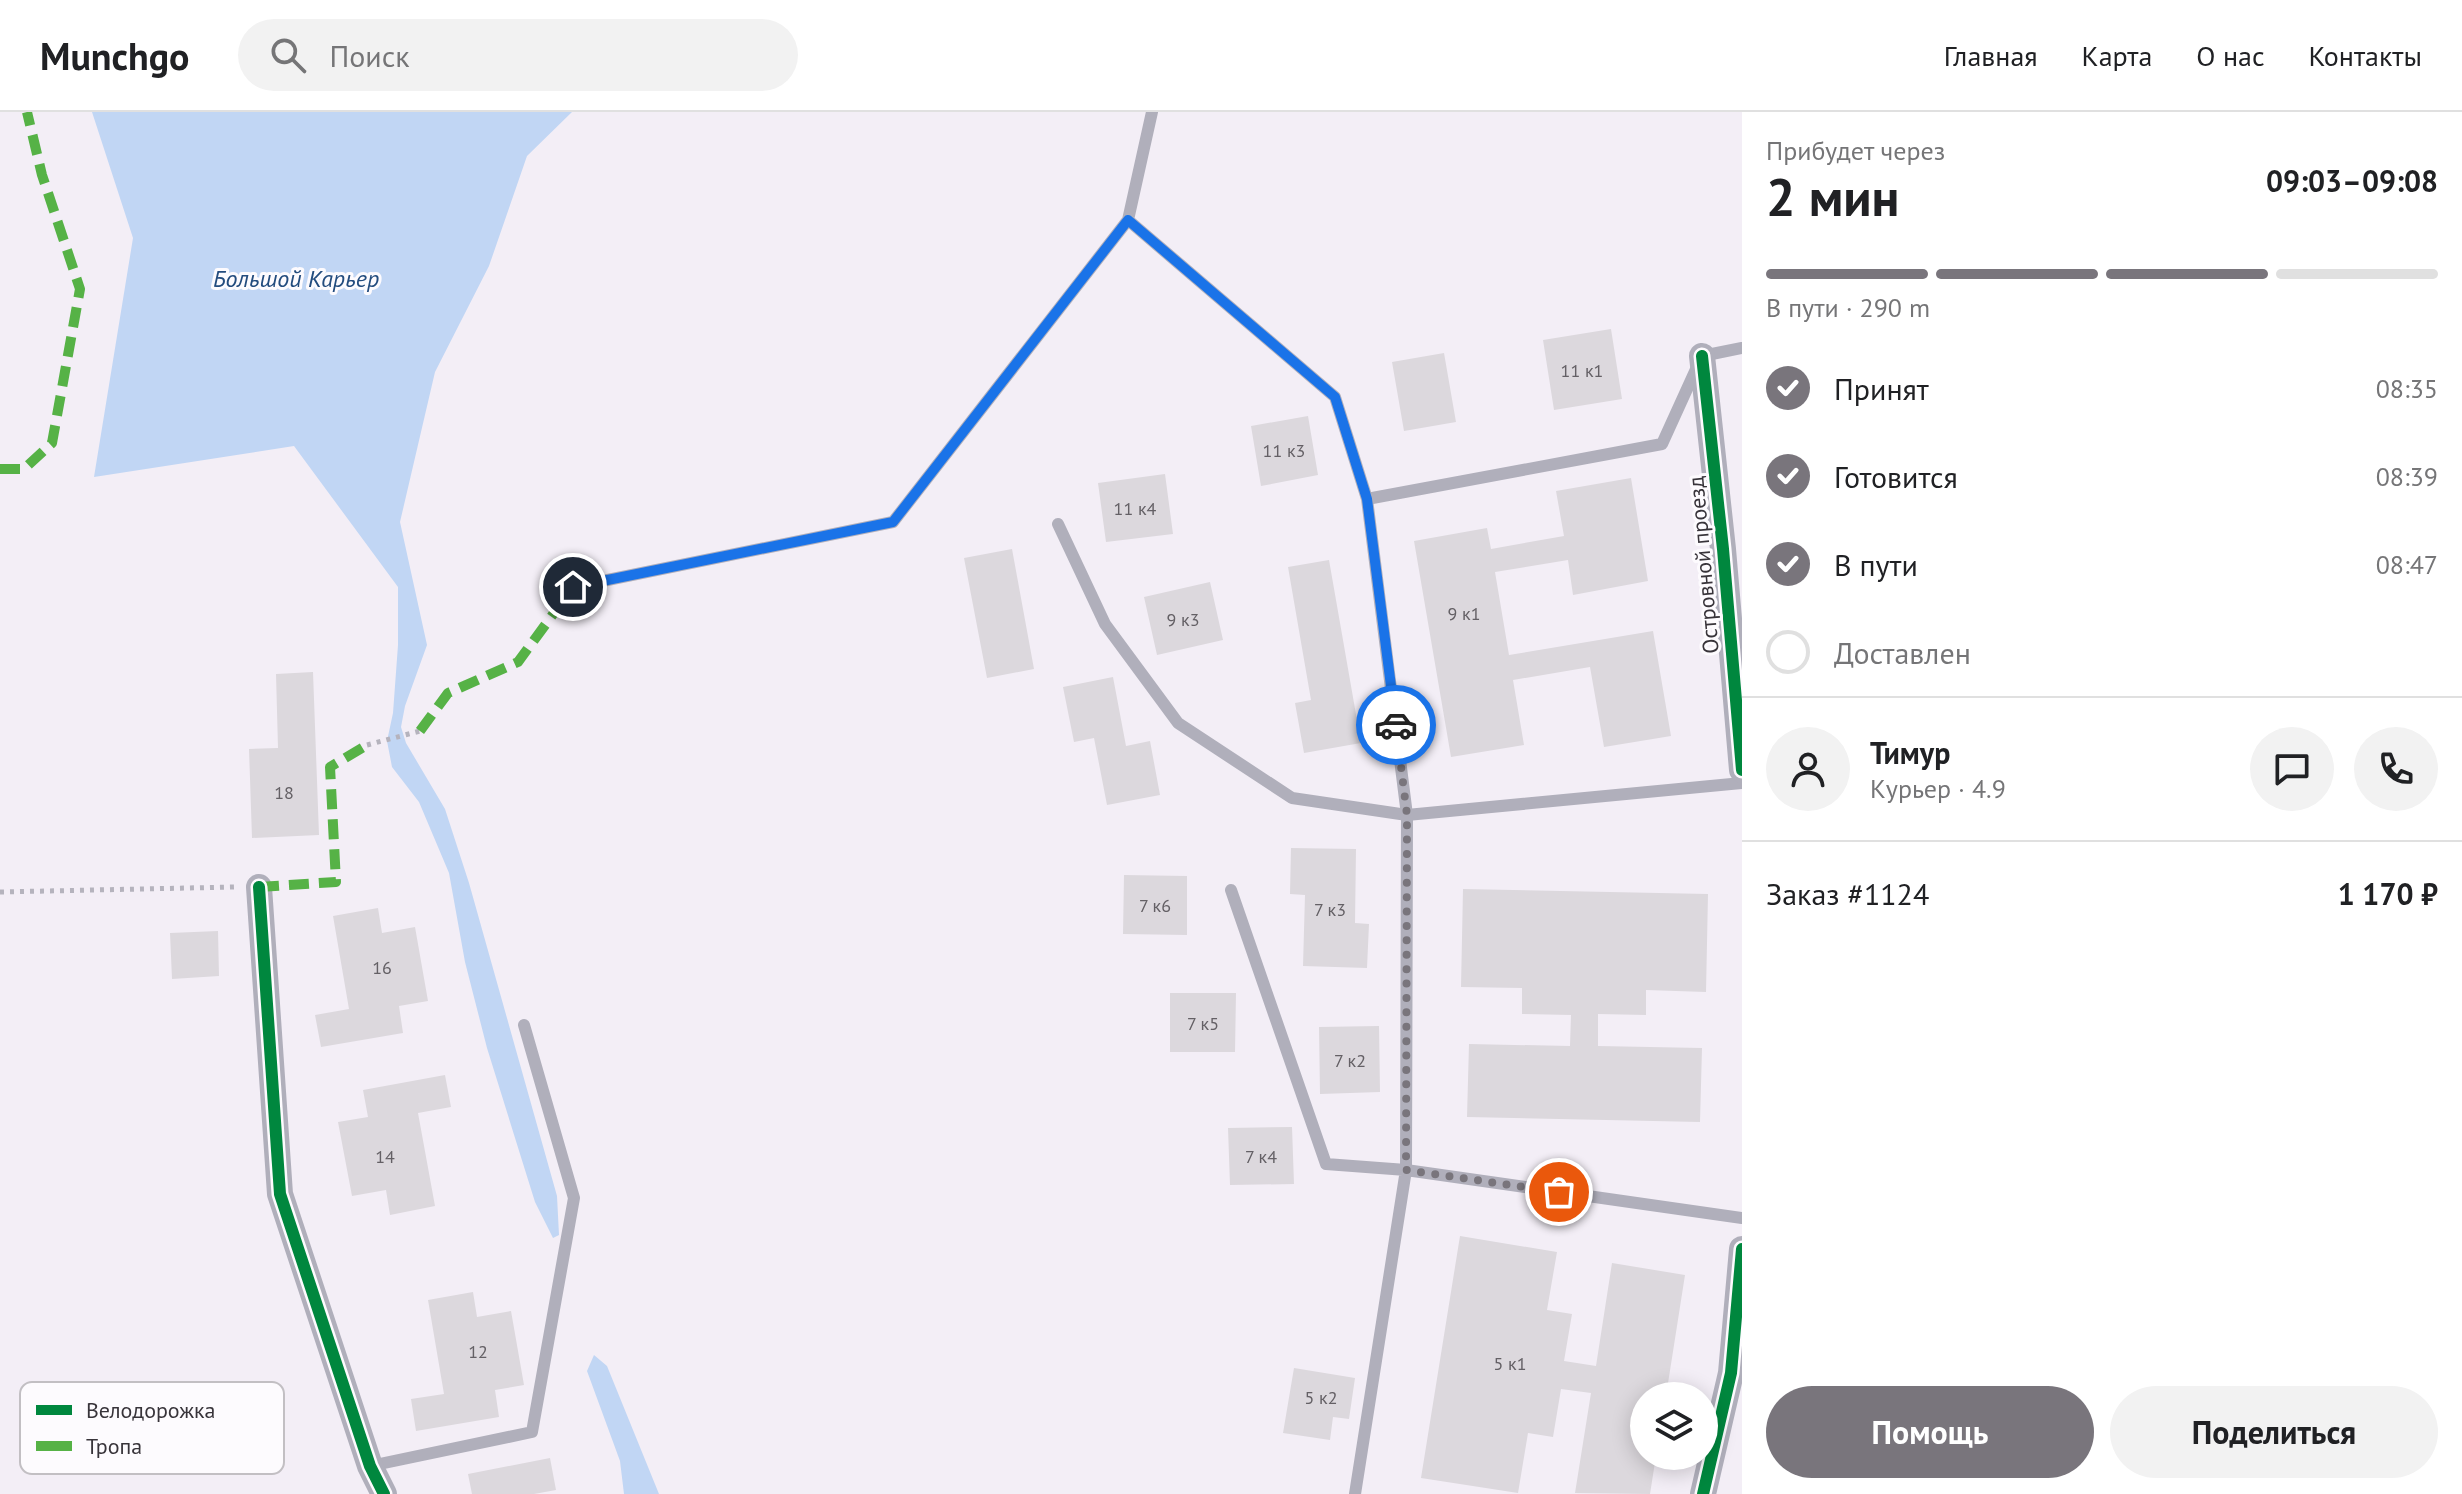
<!DOCTYPE html>
<html lang="ru">
<meta charset="utf-8">
<style>
:root{--surface:#fff;--page:#f2f2f2;--text:#202124;--muted:#757577;--line:#e0e0e0;--accent:#79757c}
body{margin:0;font-family:"PT Sans",sans-serif;background:var(--page);color:var(--text);height:100vh;display:flex;flex-direction:column;font-size:30px;white-space:nowrap}
*{box-sizing:border-box;margin:0}
p{font-size:26px;color:var(--muted)}
.icon{flex:none;width:44px;height:44px;fill:none;stroke:currentColor;stroke-width:2;stroke-linecap:round;stroke-linejoin:round}
.map{position:relative;flex:1;overflow:hidden}
.panel{display:flex;flex-direction:column;background:var(--surface);width:720px}
.panel>*{flex:none}
.tools{position:absolute;left:1630px;top:1270px;display:grid;gap:16px}
.tools a{display:grid;place-items:center;width:88px;height:88px;border-radius:50%;background:var(--surface);box-shadow:0 4px 20px #0003;font-size:40px}
.pin{position:absolute;display:grid;place-items:center;width:68px;height:68px;color:#fff;margin:-34px;border:4px solid #fff;border-radius:50%;box-shadow:0 2px 8px #0007}
.courier{position:absolute;display:grid;place-items:center;width:80px;height:80px;margin:-40px;border:6px solid #1a73e8;border-radius:50%;background:#fff;color:#222;box-shadow:0 2px 10px #0007}
.headline em{font-style:normal;font-weight:700}
.headline div{display:flex;flex-direction:column-reverse}
.headline{display:flex;align-items:center;justify-content:space-between;height:136px;padding:0 24px}
h1{font-size:52px;font-weight:700;line-height:60px}
.bar{display:grid;grid-template-columns:repeat(4,1fr);gap:12px 8px;align-content:center;height:96px;padding:0 24px}
.bar i{height:10px;border-radius:6px;background:var(--line)}
.bar .on{background:var(--accent)}
.bar p{grid-column:span 4}
.line{display:flex;align-items:center;gap:20px;padding:0 24px;border-top:2px solid var(--line)}
.line div{flex:1}
.round{display:grid;place-items:center;flex:none;width:84px;height:84px;border-radius:42px;background:var(--page)}
ol{padding:0 24px;list-style:none}
li{display:flex;align-items:center;gap:24px;height:88px}
li p{margin-inline-start:auto}
li .icon{padding:8px;border-radius:50%;background:var(--accent);color:#fff;stroke-width:4}
li:last-child{color:var(--muted)}
li i{width:44px;height:44px;border:4px solid var(--line);border-radius:50%}
.primary-button{display:flex;gap:16px;margin-top:auto;padding:16px 24px}
.primary-button a{flex:1;height:92px;border-radius:48px;background:var(--accent);color:#fff;font-size:32px;font-weight:700;line-height:92px;text-align:center}
.primary-button a+a{background:var(--page);color:var(--text)}
header{display:flex;align-items:center;gap:48px;box-sizing:border-box;height:112px;padding:0 40px;background:var(--surface);border-bottom:2px solid var(--line)}
header strong{font-size:38px}
nav{display:flex;gap:44px;margin-inline-start:auto;font-size:28px}
.search{width:560px;height:72px;background:var(--page);display:flex;align-items:center;gap:20px;box-sizing:border-box;padding:0 28px;border-radius:44px;color:var(--muted);font-size:30px}
main{display:flex;flex:1;min-height:0}
.map>svg:first-child{display:block}
.water{fill:#c1d6f4}
.building{fill:#dcd8dd}
.lines{fill:none;stroke-linecap:round;stroke-linejoin:round}
.path{stroke:#b5b3bd;stroke-width:5;stroke-dasharray:4 6;stroke-linecap:butt}
.service{stroke:#b0afbb;stroke-width:12}
.minor{stroke:#b0afbb;stroke-width:26}
.quiet{stroke:#56b246;stroke-width:10;stroke-dasharray:20 10;stroke-linecap:butt}
.cycleway-casing{stroke:#fdfbfe;stroke-width:17}
.cycleway{stroke:#00873e;stroke-width:12}
.done{stroke:#79757c;stroke-width:8;stroke-dasharray:0 14.4}
.route{stroke:#1a73e8;stroke-width:10}
.labels{text-anchor:middle;dominant-baseline:central;stroke-width:6;stroke-linejoin:round;paint-order:stroke}
.number-label{font-size:18px;fill:#646065}
.street-label{font-size:22px;fill:#38343a;stroke:#fdfbfe}
.water-label{font-size:24px;font-style:italic;fill:#234c7e;stroke:#fdfbfe}
.key{fill:#fdfbfe;stroke:#c2bfc3;stroke-width:2}
.key-label{font-size:22px;fill:#38343a}
</style>
<header>
<strong>Munchgo</strong>
<div class="search"><svg class="icon" aria-label="search" viewBox="0 0 24 24"><circle cx="10" cy="10" r="6"/><path d="M15 15l6 6"/></svg>Поиск</div>
<nav><a>Главная</a><a>Карта</a><a>О нас</a><a>Контакты</a></nav>
</header>
<main>
<div class="map">
<svg width="1742" height="1382" viewBox="0 0 1742 1382">
<rect width="100%" height="100%" fill="#f3eef6"/>
<path class="water" d="M92,0H572L527,44L489,154L435,260L400,410L427,533L405,594L401,615L406,631L445,697L469,771L557,1084L559,1123L553,1126L535,1090L487,936L465,850L449,761L419,690L392,655L387,629L393,601L398,533V475L294,334L94,365L133,126Z
M594,1243L607,1254L659,1382H624L620,1349L587,1259Z"/>
<path class="building" d="M1611,217L1622,287L1554,298L1543,228Z
M1444,241L1456,310L1404,319L1392,250Z
M1308,304L1318,363L1261,374L1251,314Z
M1165,362L1173,422L1106,430L1098,371Z
M1631,366L1648,469L1573,483L1568,448L1495,460L1509,543L1653,519L1671,624L1604,635L1590,555L1513,568L1524,633L1451,645L1414,429L1487,416L1491,437L1564,424L1556,379Z
M1012,437L1034,557L987,566L964,446Z
M1329,448L1361,631L1304,641L1295,591L1311,588L1288,455Z
M1210,470L1223,528L1157,543L1144,485Z
M313,560L319,723L252,726L249,637L278,636L276,562Z
M1113,565L1126,634L1150,629L1160,683L1107,693L1094,626L1074,630L1063,575Z
M1291,736L1356,737L1355,811L1369,812L1367,856L1303,854L1305,783L1290,782Z
M1124,763L1187,764V823L1123,822Z
M1463,777L1708,782L1706,880L1646,878V903L1598,902V934L1702,936L1700,1010L1467,1005L1469,932L1570,934L1571,903L1522,902V876L1461,875Z
M378,796L382,821L415,815L428,889L399,894L403,921L321,935L315,903L349,897L333,804Z
M218,819L219,864L172,867L170,821Z
M1170,881H1236L1235,940H1170Z
M1379,914L1380,980L1320,982L1319,915Z
M445,963L451,995L418,1001L435,1094L390,1103L386,1078L352,1084L338,1010L368,1005L363,978Z
M1292,1015L1294,1072L1230,1073L1228,1016Z
M1460,1124L1557,1140L1547,1198L1572,1202L1564,1249L1596,1254L1612,1151L1685,1163L1666,1284H1644V1344H1656L1650,1382L1575,1381L1591,1281L1561,1277L1553,1325L1528,1321L1518,1381L1421,1366Z
M473,1180L477,1205L511,1199L524,1273L495,1278L499,1305L416,1319L411,1287L444,1282L428,1188Z
M1294,1256L1355,1266L1349,1307L1333,1305L1330,1328L1283,1321Z
M550,1346L556,1378L534,1382H472L468,1362Z"/>
<g class="lines">
<path class="path" d="M367,633L420,619
M0,780L235,775"/>
<path class="service" d="M1128,108L1335,285L1367,387
M1058,412L1105,512L1178,611L1292,686L1407,703L1742,671
M573,475L893,410L1128,108L1152,0
M1231,778L1326,1052L1406,1058L1742,1106
M370,1354L532,1320L574,1086L524,913
M1355,1382L1406,1058L1407,703L1367,387L1662,332L1702,244L1742,236"/>
<path class="minor" d="M1702,244L1723,437L1742,658
M259,775L280,1082L370,1354L384,1382
M1703,1382L1731,1261L1742,1137"/>
<path class="quiet" d="M0,357H24L52,331L80,177L42,63L27,0
M420,619L448,581L518,550L573,475
M259,775L336,770L330,655L367,633"/>
<g class="cycleway-casing">
<path id="cycleway" d="M1702,244L1723,437L1742,658
M259,775L280,1082L370,1354L384,1382
M1703,1382L1731,1261L1742,1137"/>
</g>
<use href="#cycleway" class="cycleway"/>
</g>
<g class="lines">
<path class="done" d="M1396,613L1407,703L1406,1058L1559,1080"/>
<path class="route" d="M573,475L893,410L1128,108L1335,285L1367,387L1396,613"/>
</g>
<g class="labels">
<g class="number-label">
<text x="1582" y="258">11 к1</text>
<text x="1284" y="338">11 к3</text>
<text x="1135" y="396">11 к4</text>
<text x="1464" y="501">9 к1</text>
<text x="1183" y="507">9 к3</text>
<text x="284" y="680">18</text>
<text x="1155" y="793">7 к6</text>
<text x="1330" y="797">7 к3</text>
<text x="382" y="855">16</text>
<text x="1203" y="911">7 к5</text>
<text x="1350" y="948">7 к2</text>
<text x="385" y="1044">14</text>
<text x="1261" y="1044">7 к4</text>
<text x="478" y="1239">12</text>
<text x="1510" y="1251">5 к1</text>
<text x="1321" y="1285">5 к2</text>
</g>
<g class="street-label">
<text transform="translate(1703 453) rotate(-95)">Островной проезд</text>
</g>
<g class="water-label">
<text x="296" y="166">Большой Карьер</text>
</g>
</g>
<rect x="20" y="1270" width="264" height="92" rx="12" class="key"/>
<rect x="36" y="1293" width="36" height="10" fill="#00873e"/>
<rect x="36" y="1329" width="36" height="10" fill="#56b246"/>
<g class="key-label">
<text x="86" y="1306">Велодорожка</text>
<text x="86" y="1342">Тропа</text>
</g>
</svg>
<div class="tools">
<a><svg class="icon" aria-label="layers" viewBox="0 0 24 24"><path d="M12 4l9 5-9 5-9-5zM3 14l9 5 9-5"/></svg></a>
</div>
<div class="pin" style="left:1559px;top:1080px;background:#ea580c"><svg class="icon" aria-label="bag" viewBox="0 0 24 24"><path d="M5 8h14l-1 12H6zM9 8a3 3 0 0 1 6 0"/></svg></div>
<div class="pin" style="left:573px;top:475px;background:#1f2937"><svg class="icon" aria-label="home" viewBox="0 0 24 24"><path d="M3 11l9-7 9 7M6 9v11h12V9"/></svg></div>
<div class="courier" style="left:1396px;top:613px"><svg class="icon" aria-label="car" viewBox="0 0 24 24"><path d="M5 17H2v-5l4-1 3-4h7l3 4 3 1v5h-3M9 17h6M6 11h13"/><circle cx="7" cy="17" r="2"/><circle cx="17" cy="17" r="2"/></svg></div>
</div>
<section class="panel">
<div class="headline"><div><h1>2 мин</h1><p>Прибудет через</p></div><em>09:03–09:08</em></div>
<div class="bar"><i class="on"></i><i class="on"></i><i class="on"></i><i></i><p>В пути · 290 m</p></div>
<ol>
<li><svg class="icon" aria-label="check" viewBox="0 0 24 24"><path d="M5 12l5 5 9-10"/></svg>Принят<p>08:35</p></li>
<li><svg class="icon" aria-label="check" viewBox="0 0 24 24"><path d="M5 12l5 5 9-10"/></svg>Готовится<p>08:39</p></li>
<li><svg class="icon" aria-label="check" viewBox="0 0 24 24"><path d="M5 12l5 5 9-10"/></svg>В пути<p>08:47</p></li>
<li><i></i>Доставлен</li>
</ol>
<div class="line" style="height:144px"><a class="round"><svg class="icon" aria-label="person" viewBox="0 0 24 24"><circle cx="12" cy="8" r="4"/><path d="M4 21q1-7 8-7t8 7"/></svg></a><div><b>Тимур</b><p>Курьер · 4.9</p></div><a class="round"><svg class="icon" aria-label="chat" viewBox="0 0 24 24"><path d="M4 5h16v11H9l-5 4z"/></svg></a><a class="round"><svg class="icon" aria-label="phone" viewBox="0 0 24 24"><path d="M5 4h4l2 5-3 2q2 4 5 5l2-3 5 2v4C11 20 4 13 5 4z"/></svg></a></div>
<div class="line" style="height:104px"><div>Заказ #1124</div><b>1 170 ₽</b></div>
<div class="primary-button"><a>Помощь</a><a>Поделиться</a></div>
</section>
</main>
